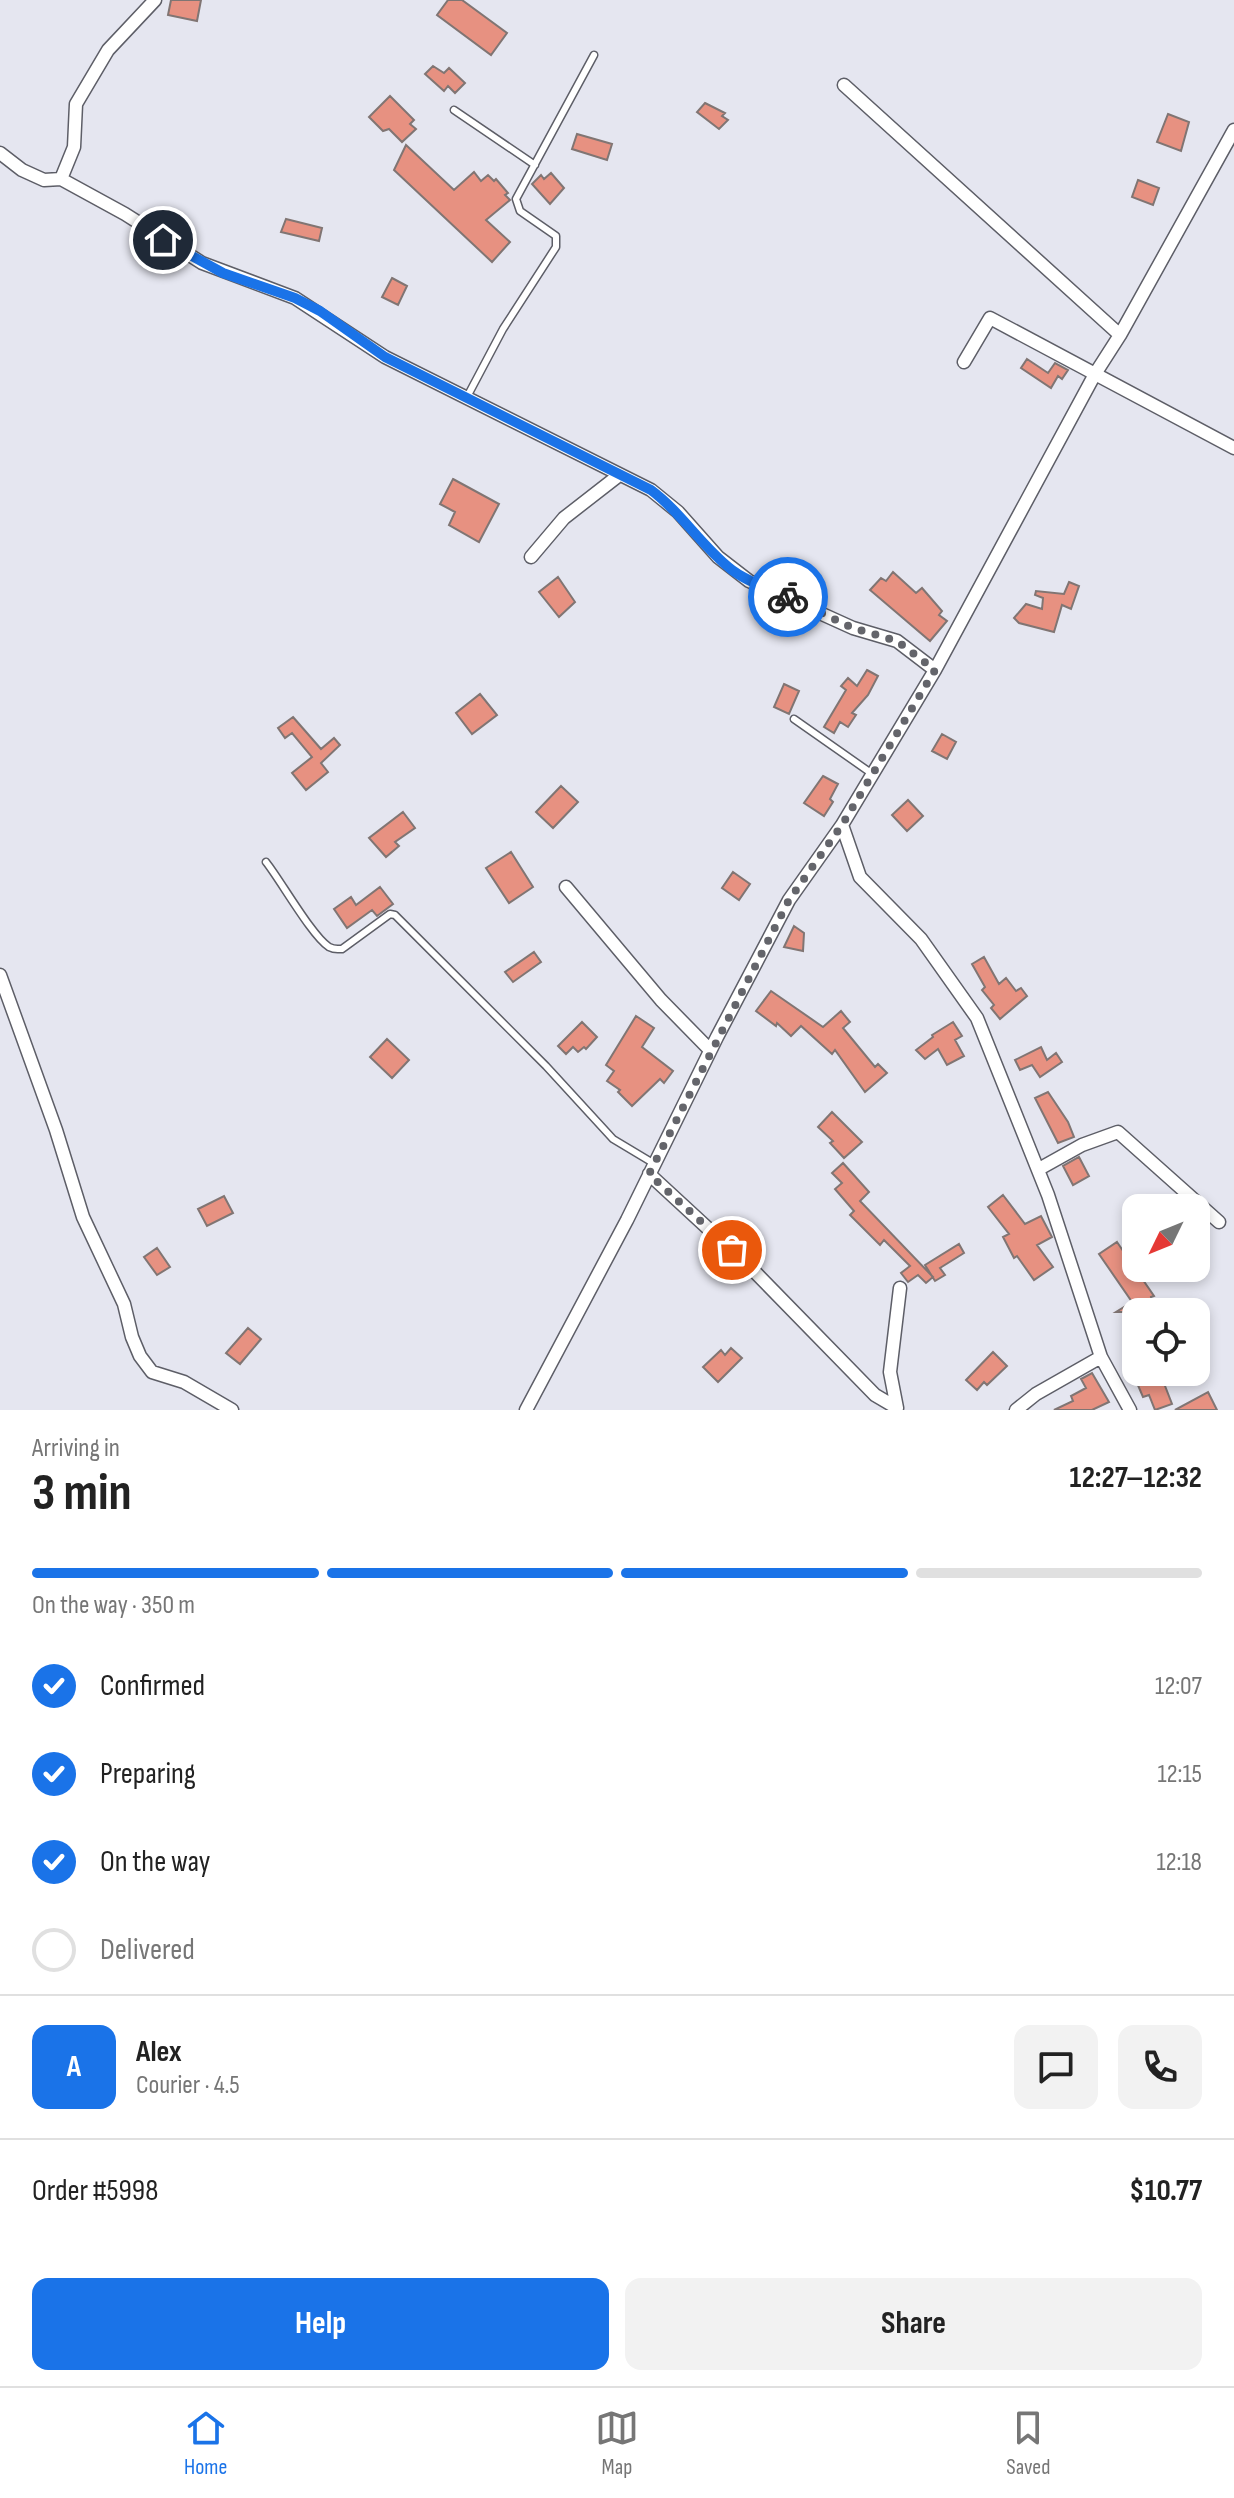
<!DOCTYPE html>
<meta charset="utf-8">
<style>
:root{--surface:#fff;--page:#f2f2f2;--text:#222;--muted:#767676;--line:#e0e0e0;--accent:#1a73e8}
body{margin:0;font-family:"Sofia Sans Condensed",sans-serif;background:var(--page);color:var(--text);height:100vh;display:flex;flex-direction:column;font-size:30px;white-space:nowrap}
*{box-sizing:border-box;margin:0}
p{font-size:26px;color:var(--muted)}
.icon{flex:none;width:44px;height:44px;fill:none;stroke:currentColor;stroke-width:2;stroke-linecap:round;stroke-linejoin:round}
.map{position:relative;height:1410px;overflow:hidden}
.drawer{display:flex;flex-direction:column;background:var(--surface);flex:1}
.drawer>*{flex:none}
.needle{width:52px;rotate:227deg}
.controls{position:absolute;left:1122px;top:1194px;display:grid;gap:16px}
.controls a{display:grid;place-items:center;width:88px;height:88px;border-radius:16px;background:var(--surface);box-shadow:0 4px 12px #0003;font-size:40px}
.pin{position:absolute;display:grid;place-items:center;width:68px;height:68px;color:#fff;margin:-34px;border:4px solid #fff;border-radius:50%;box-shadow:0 2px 8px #0007}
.courier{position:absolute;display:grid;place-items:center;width:80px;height:80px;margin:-40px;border:6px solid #1a73e8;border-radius:50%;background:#fff;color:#222;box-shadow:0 2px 10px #0007}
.overview em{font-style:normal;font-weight:700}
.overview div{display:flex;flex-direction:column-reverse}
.overview{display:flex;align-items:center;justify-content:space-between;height:136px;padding:0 32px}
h1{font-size:52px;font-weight:700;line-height:60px}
.bar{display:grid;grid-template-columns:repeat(4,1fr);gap:12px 8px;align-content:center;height:96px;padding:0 32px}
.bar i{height:10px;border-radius:6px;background:var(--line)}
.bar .active{background:var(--accent)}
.bar p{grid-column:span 4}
.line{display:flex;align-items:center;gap:20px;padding:0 32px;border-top:2px solid var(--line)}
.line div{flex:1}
.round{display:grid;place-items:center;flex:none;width:84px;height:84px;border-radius:16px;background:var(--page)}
ol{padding:0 32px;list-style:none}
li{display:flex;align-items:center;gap:24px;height:88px}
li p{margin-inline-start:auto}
li .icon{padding:8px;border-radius:50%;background:var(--accent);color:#fff;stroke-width:4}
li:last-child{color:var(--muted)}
li i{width:44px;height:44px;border:4px solid var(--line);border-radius:50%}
.cta{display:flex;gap:16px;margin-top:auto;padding:16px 32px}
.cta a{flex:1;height:92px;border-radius:16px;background:var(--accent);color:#fff;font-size:32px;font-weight:700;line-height:92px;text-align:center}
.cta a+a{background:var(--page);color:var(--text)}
.tab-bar{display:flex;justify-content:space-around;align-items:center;height:112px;border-top:2px solid var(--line);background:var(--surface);font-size:22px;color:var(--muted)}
.tab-bar a{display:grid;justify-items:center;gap:4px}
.tab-bar .active{color:var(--accent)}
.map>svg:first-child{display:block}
.building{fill:#e79181;stroke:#807573;stroke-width:2}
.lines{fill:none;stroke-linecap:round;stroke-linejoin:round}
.lane-casing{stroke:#5d5e67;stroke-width:9}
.street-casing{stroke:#5d5e67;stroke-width:15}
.lane{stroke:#fff;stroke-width:6}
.street{stroke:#fff;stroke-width:12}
.done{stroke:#64656b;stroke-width:8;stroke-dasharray:0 14.4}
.route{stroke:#1a73e8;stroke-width:10}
</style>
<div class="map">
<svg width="1234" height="1410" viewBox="0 0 1234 1410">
<rect width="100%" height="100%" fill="#e5e6f0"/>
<path class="building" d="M171,0H201L197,21L168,15Z
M448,0H462L507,33L491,55L437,15Z
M433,66L444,73L449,68L465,83L455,93L448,86L444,91L425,74Z
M390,96L414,120L410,124L416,129L402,142L389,129L383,131L369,117Z
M705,103L725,113L722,116L728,120L719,129L697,112Z
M1168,114L1189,122L1181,151L1157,142Z
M577,134L612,144L607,160L572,149Z
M406,145L454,190L474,172L481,181L488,175L494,181L496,179L508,193L505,195L510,200L486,220L510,242L492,262L394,170Z
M551,173L564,188L550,204L532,184L541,175L544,179Z
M1138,180L1159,188L1153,205L1132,197Z
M286,219L322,228L319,241L281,232Z
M392,278L407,286L398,305L382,297Z
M1027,359L1048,373L1055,363L1068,370L1062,379L1058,376L1051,388L1021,368Z
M453,479L499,504L479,542L449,525L455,512L440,504Z
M893,572L916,593L922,588L942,611L939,615L947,621L930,641L870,590L881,578L886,581Z
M558,577L575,602L559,617L539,592Z
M1069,582L1079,586L1071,609L1062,605L1054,632L1019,623L1014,618L1026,604L1042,609L1043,598L1035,595L1036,591L1064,594Z
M867,670L878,676L868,695L852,713L856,715L848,727L840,722L834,733L824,727L846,690L841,686L848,678L857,686Z
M784,684L799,691L789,714L774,707Z
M480,694L497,715L472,734L456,713Z
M293,717L321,749L334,738L340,745L321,763L328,772L306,790L292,773L312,757L292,733L285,738L278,728Z
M942,734L956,742L947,759L932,751Z
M823,776L838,784L830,799L833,802L824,816L804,803Z
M561,786L578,802L553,828L536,812Z
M908,800L923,816L907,831L892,815Z
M403,812L415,828L395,842L399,846L386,857L369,838Z
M511,852L533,887L509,903L486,868Z
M733,872L750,884L739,900L722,888Z
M380,887L393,904L377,916L372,910L347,928L334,909L351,897L356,905Z
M794,926L804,933L803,951L784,947Z
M534,952L541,962L513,982L505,972Z
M984,957L999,984L1006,978L1016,991L1021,988L1027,996L1000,1019L991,1008L994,1005L982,990L985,987L972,964Z
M771,991L823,1027L841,1011L850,1022L843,1028L875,1067L878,1064L887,1073L865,1092L835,1050L832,1054L801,1026L791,1036L777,1023L776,1026L756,1011Z
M636,1016L654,1028L642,1047L673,1071L664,1083L660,1079L632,1106L618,1092L620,1090L607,1081L614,1071L606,1065Z
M582,1022L597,1037L586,1049L584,1047L578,1052L573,1047L566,1054L558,1046Z
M953,1022L962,1036L955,1040L964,1056L947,1065L938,1049L925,1059L916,1050L933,1037L932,1035Z
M387,1039L409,1060L392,1078L370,1057Z
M1041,1047L1047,1060L1056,1053L1062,1062L1040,1077L1032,1065L1020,1070L1015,1060Z
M1048,1092L1068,1122L1074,1137L1058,1143L1035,1098Z
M832,1112L862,1142L844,1158L830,1143L833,1141L818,1127Z
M1079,1157L1089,1176L1073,1185L1063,1166Z
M843,1163L869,1192L860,1201L933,1277L926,1283L918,1275L908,1282L901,1273L910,1266L884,1240L880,1245L850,1215L854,1211L835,1189L842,1183L832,1173Z
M1003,1195L1025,1224L1041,1216L1052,1237L1037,1245L1053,1267L1034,1280L1017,1256L1014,1258L1003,1237L1009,1234L988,1207Z
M224,1196L233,1213L207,1226L198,1209Z
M1117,1242L1154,1296L1151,1297L1156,1312H1116L1132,1302L1099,1254Z
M959,1244L964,1253L940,1268L945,1275L935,1281L925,1265Z
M157,1248L170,1267L157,1275L144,1257Z
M248,1328L261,1339L240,1364L226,1353Z
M731,1348L742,1358L718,1382L703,1367L721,1350L725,1355Z
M993,1352L1007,1366L987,1385L984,1382L977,1390L966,1380Z
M1092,1373L1109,1402L1092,1410H1054L1073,1401L1071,1396L1086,1388L1081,1379Z
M1160,1373L1172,1404L1155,1410L1149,1395L1143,1397L1137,1383Z
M1208,1392L1217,1410H1175Z"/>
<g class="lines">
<g class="lane-casing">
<path id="lane" d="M454,110L535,165
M467,397L503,329L556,247V236L520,211L516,199L594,55
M794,719L871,773
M266,862C281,881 312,936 329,947C335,950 336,949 342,949L390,914L395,915L546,1066L613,1139L653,1163"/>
</g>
<g class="street-casing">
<path id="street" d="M844,85L1120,335
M0,153L22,170L44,180L61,179L125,214L202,263L295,298L385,357L651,490L678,512L718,557L749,581L853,628L897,641L935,670
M61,179L74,147L76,104L108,50L155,0
M964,362L990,318L1234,448
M531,557L564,518L618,476
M566,887L661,1000L710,1050
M0,975L56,1130L83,1217L124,1304L132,1337L140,1356L152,1372L184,1382L232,1410
M1039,1169L1082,1145L1118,1132L1219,1222
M649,1174L753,1270L875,1395L897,1408L890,1372L900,1288
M526,1410L627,1220L717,1037L789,900L842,825
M1016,1410L1036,1394L1101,1357
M1130,1410L1101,1357L1048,1195L977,1018L921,939L860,877L842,825L935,670L1095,374L1120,335L1234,130"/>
</g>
<use href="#lane" class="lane"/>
<use href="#street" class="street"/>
</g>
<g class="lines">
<path class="done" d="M732,1250L649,1174L789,900L842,825L935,670L897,641L853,628L788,597"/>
<path class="route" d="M163,240L223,273L295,298L320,311L385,357L651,490C682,513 701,546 732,570C748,582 769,589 788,597"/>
</g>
</svg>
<div class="controls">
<a><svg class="needle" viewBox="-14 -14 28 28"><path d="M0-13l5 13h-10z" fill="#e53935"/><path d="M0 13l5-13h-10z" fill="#767676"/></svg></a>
<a><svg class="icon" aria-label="locate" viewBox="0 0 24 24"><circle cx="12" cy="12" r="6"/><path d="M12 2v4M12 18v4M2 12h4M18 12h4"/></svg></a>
</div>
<div class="pin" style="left:732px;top:1250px;background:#ea580c"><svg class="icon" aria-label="bag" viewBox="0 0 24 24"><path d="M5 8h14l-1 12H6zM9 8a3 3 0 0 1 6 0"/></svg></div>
<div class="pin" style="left:163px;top:240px;background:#1f2937"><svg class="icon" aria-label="home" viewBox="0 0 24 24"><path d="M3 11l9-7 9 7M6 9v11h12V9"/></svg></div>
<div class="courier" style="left:788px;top:597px"><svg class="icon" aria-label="bike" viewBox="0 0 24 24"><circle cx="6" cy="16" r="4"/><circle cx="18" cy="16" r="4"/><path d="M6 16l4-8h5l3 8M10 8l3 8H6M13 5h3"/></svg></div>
</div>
<section class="drawer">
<div class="overview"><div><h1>3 min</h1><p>Arriving in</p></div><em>12:27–12:32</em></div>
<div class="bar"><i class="active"></i><i class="active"></i><i class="active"></i><i></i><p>On the way · 350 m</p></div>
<ol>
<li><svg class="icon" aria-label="check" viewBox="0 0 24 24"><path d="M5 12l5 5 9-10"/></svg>Confirmed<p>12:07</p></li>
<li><svg class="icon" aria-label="check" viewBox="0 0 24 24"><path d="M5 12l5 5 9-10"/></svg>Preparing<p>12:15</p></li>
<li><svg class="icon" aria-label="check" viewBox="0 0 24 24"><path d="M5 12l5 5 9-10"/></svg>On the way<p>12:18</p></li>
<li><i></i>Delivered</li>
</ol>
<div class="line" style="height:144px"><b class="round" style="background:var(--accent);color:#fff">A</b><div><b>Alex</b><p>Courier · 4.5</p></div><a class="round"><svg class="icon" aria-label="chat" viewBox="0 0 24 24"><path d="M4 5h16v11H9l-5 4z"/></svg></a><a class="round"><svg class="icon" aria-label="phone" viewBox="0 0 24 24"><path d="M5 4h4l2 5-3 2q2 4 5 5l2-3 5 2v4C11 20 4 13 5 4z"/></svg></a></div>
<div class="line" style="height:104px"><div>Order #5998</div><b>$10.77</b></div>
<div class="cta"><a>Help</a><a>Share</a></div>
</section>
<nav class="tab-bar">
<a class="active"><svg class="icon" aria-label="home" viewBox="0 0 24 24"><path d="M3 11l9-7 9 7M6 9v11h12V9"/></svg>Home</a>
<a><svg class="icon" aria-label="map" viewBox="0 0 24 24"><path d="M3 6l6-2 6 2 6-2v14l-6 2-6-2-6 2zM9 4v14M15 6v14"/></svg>Map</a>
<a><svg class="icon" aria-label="saved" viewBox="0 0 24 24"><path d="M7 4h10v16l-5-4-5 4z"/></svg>Saved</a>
</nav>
